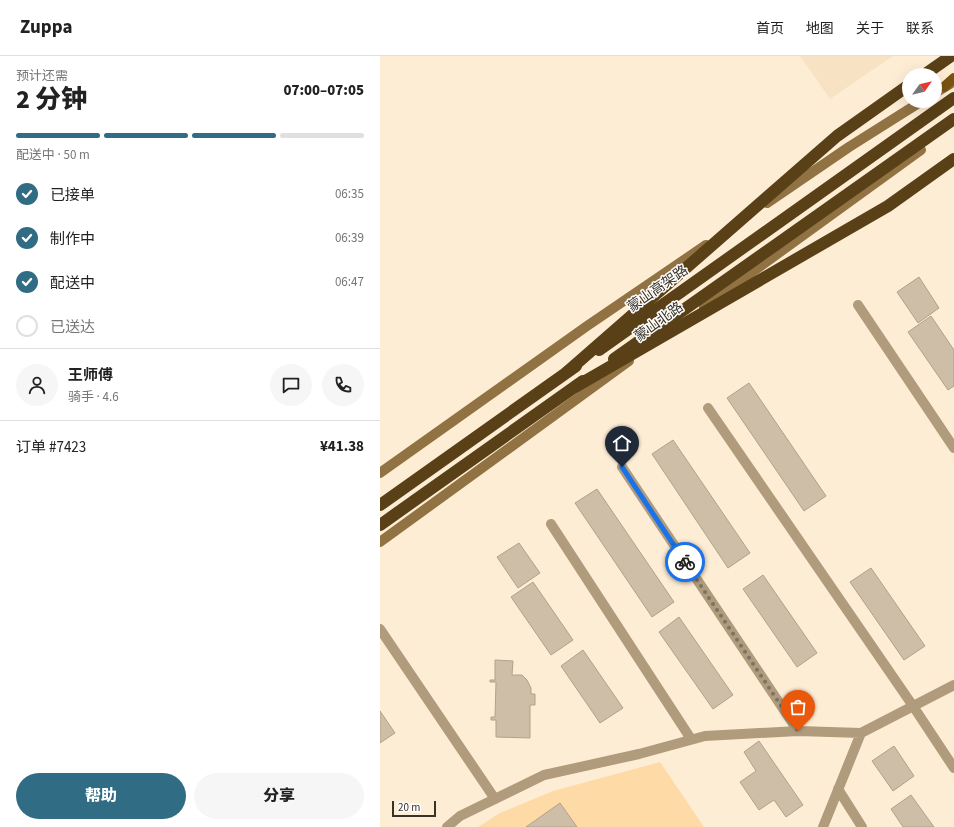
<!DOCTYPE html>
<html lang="zh">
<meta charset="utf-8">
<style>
:root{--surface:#fff;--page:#f6f6f6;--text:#222;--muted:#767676;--line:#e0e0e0;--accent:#306c84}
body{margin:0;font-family:"Source Sans 3","Noto Sans SC",sans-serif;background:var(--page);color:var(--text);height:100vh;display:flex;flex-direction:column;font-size:15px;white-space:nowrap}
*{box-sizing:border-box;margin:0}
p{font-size:13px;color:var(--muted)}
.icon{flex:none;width:22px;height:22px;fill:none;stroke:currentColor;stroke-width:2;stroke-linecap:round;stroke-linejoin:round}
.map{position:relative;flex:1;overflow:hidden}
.details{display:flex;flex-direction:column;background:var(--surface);width:380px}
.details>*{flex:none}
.needle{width:26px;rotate:56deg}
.controls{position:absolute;left:522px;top:12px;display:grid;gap:8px}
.controls a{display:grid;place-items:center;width:40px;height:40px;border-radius:50%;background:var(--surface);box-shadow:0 4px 16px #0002;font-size:20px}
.scale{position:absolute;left:12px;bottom:10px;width:44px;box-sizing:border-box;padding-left:4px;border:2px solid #383228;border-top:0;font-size:11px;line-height:14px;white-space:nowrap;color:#383228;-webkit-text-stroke:3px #fdfdfd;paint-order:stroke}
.pin{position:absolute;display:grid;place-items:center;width:34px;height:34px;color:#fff;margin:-41px -17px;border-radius:50% 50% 50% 0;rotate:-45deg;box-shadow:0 0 4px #0007}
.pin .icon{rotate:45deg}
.courier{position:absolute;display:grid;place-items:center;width:40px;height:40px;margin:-20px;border:3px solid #1a73e8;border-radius:50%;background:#fff;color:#222;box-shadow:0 1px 5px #0007}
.headline em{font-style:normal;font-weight:800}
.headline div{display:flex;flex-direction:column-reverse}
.headline{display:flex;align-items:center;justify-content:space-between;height:68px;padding:0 16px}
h1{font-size:26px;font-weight:800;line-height:30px}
.bar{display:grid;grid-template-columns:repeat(4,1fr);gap:6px 4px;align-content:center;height:48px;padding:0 16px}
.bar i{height:5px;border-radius:3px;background:var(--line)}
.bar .active{background:var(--accent)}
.bar p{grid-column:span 4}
.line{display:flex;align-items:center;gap:10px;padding:0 16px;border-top:1px solid var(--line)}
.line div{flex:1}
.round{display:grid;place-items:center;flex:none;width:42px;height:42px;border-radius:21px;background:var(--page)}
ol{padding:0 16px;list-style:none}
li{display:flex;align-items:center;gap:12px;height:44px}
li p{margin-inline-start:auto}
li .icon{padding:4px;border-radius:50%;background:var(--accent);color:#fff;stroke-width:4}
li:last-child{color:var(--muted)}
li i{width:22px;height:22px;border:2px solid var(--line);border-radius:50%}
.action{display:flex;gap:8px;margin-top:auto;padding:8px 16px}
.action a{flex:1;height:46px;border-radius:24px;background:var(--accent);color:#fff;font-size:16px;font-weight:800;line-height:46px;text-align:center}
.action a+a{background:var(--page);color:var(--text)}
header{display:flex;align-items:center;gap:24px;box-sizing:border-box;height:56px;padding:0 20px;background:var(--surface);border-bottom:1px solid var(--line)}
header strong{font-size:19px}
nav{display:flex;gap:22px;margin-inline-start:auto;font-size:14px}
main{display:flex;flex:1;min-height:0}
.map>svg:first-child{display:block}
.built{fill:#f8e2c4}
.green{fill:#fedaa7}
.building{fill:#cebea7;stroke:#b1a18b}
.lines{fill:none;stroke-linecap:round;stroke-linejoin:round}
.street{stroke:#b09b7c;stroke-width:10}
.secondary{stroke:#917243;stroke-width:10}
.primary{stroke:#79540e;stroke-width:10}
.highway{stroke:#594017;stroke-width:12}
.highway-bridge{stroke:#594017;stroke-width:12}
.done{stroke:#7d7365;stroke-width:4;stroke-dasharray:0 7.2}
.route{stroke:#1a73e8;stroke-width:5}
.labels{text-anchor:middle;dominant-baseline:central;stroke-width:3;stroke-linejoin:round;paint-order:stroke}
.street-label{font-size:14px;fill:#383228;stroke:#fdfdfd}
</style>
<header>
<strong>Zuppa</strong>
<nav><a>首页</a><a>地图</a><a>关于</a><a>联系</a></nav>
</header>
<main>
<section class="details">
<div class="headline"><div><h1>2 分钟</h1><p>预计还需</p></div><em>07:00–07:05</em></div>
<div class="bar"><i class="active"></i><i class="active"></i><i class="active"></i><i></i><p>配送中 · 50 m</p></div>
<ol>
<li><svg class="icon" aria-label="check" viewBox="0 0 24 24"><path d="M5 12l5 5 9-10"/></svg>已接单<p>06:35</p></li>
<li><svg class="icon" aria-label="check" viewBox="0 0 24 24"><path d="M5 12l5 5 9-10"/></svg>制作中<p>06:39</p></li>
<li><svg class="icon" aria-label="check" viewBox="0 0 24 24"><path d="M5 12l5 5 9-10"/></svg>配送中<p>06:47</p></li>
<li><i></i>已送达</li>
</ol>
<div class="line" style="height:72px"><a class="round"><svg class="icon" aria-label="person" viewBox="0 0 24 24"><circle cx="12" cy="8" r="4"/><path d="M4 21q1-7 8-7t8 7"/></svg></a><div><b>王师傅</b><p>骑手 · 4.6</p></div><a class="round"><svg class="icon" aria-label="chat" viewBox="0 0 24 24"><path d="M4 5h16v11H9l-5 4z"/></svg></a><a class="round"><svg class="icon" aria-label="phone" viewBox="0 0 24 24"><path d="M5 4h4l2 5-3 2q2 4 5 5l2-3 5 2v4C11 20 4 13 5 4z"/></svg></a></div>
<div class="line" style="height:52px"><div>订单 #7423</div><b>¥41.38</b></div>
<div class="action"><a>帮助</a><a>分享</a></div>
</section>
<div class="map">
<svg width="574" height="771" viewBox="0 0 574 771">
<rect width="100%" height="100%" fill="#feedd5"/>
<path class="built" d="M420,0H513L450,43Z"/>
<path class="green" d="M280,706L324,771H98L120,757L173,735Z"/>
<path class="building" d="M539,221L559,252L538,267L517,236Z
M551,260L574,294V330L568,334L528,276Z
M369,327L446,440L424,455L347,342Z
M293,384L370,497L348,512L272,398Z
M217,433L294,546L272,561L195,447Z
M139,487L160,517L138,532L117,501Z
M491,512L545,590L524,604L470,526Z
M383,519L437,597L417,611L363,533Z
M153,526L193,584L171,599L131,541Z
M299,561L353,639L333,653L279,576Z
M203,594L243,652L220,667L181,610Z
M115,604L133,605L132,619H142L147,624L151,632V638H155V649H150V682L116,681V664H111V661H115L116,626H110V624H115Z
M0,655L15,677L0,687Z
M379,685L423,749L406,761L394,744L379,754L360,726L376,715L364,696Z
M514,690L534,720L513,735L492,705Z
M531,739L554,771H523L511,753Z
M180,747L197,771H146Z"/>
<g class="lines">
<path class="street" d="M478,249L574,392
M328,352L533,650L574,712
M242,411L418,675
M171,468L311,683
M0,573L115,743
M458,733L482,771
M67,771L80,760L164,719L259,698L325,680L418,675L481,677L574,629
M443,771L481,677"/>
<path class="secondary" d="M555,37L570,28
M387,147L469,91L542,45
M324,251L541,94
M0,417L207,270L326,189
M0,486L249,305"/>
<path class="primary" d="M564,31L574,22"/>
<path class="highway" d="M544,19L571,0
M219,294L574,42
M234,303L574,63
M0,449L196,310
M0,469L203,325"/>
<path class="highway-bridge" d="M187,316L457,80L529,29
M195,331L508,150L574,103"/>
</g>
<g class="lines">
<path class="done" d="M305,506L418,675"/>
<path class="route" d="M242,411L305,506"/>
</g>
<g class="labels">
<g class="street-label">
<text transform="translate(278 233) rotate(-35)">蒙山高架路</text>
<text transform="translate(279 266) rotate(-36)">蒙山北路</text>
</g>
</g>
</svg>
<div class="controls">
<a><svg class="needle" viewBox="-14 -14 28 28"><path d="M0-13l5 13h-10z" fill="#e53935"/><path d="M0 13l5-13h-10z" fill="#767676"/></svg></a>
</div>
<div class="scale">20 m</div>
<div class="pin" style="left:418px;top:675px;background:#ea580c"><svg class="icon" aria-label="bag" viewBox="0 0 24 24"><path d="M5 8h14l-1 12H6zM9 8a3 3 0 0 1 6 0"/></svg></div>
<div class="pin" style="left:242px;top:411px;background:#1f2937"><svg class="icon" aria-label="home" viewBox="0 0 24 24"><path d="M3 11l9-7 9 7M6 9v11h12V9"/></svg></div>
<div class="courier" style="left:305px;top:506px"><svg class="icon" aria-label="bike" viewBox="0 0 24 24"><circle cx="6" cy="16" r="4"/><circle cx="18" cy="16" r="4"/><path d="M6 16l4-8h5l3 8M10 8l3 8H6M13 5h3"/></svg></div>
</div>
</main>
